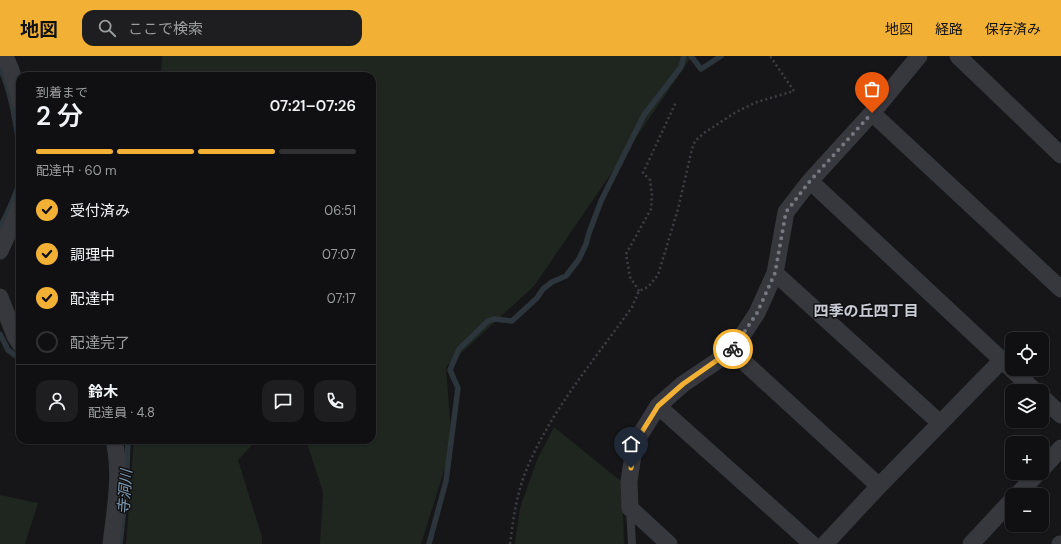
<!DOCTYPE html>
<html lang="ja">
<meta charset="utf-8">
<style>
:root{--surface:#101012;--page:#1e1e20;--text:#f1f3f6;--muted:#9c9d9f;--line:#303032;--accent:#f2b134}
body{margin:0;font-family:"DM Sans","Noto Sans JP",sans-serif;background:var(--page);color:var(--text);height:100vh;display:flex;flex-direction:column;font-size:15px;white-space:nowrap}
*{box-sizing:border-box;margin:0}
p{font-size:13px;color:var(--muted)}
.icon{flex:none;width:22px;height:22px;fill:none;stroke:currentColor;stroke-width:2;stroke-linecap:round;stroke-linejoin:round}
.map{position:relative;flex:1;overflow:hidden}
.sheet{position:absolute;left:16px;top:16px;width:360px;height:372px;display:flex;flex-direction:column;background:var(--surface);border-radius:12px;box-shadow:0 1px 3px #0004,0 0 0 1px var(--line)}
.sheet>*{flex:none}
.tools{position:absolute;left:1005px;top:276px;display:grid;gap:8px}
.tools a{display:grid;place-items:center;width:44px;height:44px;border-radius:8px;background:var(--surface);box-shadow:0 1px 3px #0004,0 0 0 1px var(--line);font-size:20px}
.pin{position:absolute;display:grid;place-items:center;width:34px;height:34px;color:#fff;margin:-41px -17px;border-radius:50% 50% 50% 0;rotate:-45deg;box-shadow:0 0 4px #0007}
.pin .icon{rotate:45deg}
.courier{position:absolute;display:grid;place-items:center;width:40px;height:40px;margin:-20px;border:3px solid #f2b134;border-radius:50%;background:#fff;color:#222;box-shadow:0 1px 5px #0007}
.headline em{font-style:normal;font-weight:600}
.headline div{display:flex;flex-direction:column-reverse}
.headline{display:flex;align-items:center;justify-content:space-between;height:68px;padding:0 20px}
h1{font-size:26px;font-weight:600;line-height:30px}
.bar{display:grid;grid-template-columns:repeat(4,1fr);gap:6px 4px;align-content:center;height:48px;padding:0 20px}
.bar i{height:5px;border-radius:3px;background:var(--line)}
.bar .current{background:var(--accent)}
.bar p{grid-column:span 4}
.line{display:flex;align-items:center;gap:10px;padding:0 20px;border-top:1px solid var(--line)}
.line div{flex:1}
.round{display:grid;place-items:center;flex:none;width:42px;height:42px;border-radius:12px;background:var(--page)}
ol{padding:0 20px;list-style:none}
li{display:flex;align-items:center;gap:12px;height:44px}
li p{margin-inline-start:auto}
li .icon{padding:4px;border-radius:50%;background:var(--accent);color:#111;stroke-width:4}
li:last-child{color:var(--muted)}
li i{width:22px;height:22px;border:2px solid var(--line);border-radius:50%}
header{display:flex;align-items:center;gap:24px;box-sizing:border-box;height:56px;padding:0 20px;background:var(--accent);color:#111}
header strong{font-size:19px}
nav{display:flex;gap:22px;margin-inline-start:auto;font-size:14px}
.search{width:280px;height:36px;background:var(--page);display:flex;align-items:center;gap:10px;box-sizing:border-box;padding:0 14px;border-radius:12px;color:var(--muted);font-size:15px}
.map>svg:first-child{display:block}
.green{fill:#1e261f}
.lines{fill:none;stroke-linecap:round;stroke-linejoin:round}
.stream{stroke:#2c353c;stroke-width:5.5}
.path{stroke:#3d3f44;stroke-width:2.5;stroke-dasharray:2 3;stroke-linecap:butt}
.service{stroke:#37383d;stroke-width:8}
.minor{stroke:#37383d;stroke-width:17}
.done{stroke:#757880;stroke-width:4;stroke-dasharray:0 7.2}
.route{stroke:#f2b134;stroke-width:5}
.labels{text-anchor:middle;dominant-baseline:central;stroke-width:3;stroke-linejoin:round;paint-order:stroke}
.neighbourhood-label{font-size:15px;font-weight:bold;fill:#c9ccd4;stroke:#111113}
.water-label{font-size:15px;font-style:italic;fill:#7f9bb3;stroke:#111113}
</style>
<header>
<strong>地図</strong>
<div class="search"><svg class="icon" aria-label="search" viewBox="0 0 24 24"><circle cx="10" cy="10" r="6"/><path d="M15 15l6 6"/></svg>ここで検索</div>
<nav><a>地図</a><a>経路</a><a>保存済み</a></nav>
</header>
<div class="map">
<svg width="1061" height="488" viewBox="0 0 1061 488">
<rect width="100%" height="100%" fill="#161618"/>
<path class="green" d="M162,0H692L534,230L446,311L452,390L421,488H320L323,436L306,384H372V20H304L288,16L278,20H161Z
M554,371L622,426L624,488H515L520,452L537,404Z
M134,384H257L238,404L262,481V488H126Z
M0,439L38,447L25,488H0Z"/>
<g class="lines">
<path class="stream" d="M691,0L701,13L721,0
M0,12C12,36 24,100 19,127C15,143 7,157 0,172
M0,278L8,294L20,303
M120,488L126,435L128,384
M429,488L446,425L458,332L450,314L459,293L488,265L494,263L512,265L537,242L543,233L552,226L566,220L579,203L586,188L589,177L601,145L644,59L681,11L684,0"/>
<path class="path" d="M639,235L630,221L626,198L651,153L652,139L650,124L643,117L676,46
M510,488C513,465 516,442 524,420C548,357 594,305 632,251L639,235L648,231L658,219L678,153L692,93L695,85L704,77L736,56L757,46L794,35L770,0"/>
<path class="service" d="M630,455L632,488"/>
<path class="minor" d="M5,0L11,14L20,45
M958,0L1061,99
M872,57L1061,233
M810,125L1035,335
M0,195L20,151
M775,217L940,367
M0,241L15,280L20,288
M732,295L879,430
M1042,341L1061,359
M658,350L812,488
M1042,413L1061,392
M1017,439L1038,417
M111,488C115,453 122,419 114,384
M669,488L630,452L629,425L635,387L658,350L683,328L732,295L757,257L775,217L786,156L810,125L872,57L919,0
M825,488L879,430L1002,304
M971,488L1012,444
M1060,488H1061"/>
</g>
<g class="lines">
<path class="done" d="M733,293L757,257L775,217L786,156L810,125L872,57"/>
<path class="route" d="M631,412L635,387L658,350L683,328L733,293"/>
</g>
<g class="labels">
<g class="neighbourhood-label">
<text x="866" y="255">四季の丘四丁目</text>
</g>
<g class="water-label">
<text transform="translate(125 436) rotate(-86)">寺洞川</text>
</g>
</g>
</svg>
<div class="tools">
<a><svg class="icon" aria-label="locate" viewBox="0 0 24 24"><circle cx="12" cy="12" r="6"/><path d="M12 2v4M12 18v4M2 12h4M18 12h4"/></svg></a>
<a><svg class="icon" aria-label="layers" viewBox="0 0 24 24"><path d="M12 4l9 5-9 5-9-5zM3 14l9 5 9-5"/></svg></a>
<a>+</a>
<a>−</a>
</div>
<div class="pin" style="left:872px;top:57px;background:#ea580c"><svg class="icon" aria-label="bag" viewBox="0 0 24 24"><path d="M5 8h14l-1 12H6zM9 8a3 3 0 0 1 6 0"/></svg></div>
<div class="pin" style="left:631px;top:412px;background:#1f2937"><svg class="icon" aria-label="home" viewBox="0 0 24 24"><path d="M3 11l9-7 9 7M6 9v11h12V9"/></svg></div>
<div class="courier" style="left:733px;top:293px"><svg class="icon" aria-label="bike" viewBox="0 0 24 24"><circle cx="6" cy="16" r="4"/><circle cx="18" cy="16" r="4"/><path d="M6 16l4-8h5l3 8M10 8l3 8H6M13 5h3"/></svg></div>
<section class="sheet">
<div class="headline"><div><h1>2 分</h1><p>到着まで</p></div><em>07:21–07:26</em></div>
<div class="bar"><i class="current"></i><i class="current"></i><i class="current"></i><i></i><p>配達中 · 60 m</p></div>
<ol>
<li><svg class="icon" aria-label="check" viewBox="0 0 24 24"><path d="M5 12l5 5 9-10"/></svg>受付済み<p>06:51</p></li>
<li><svg class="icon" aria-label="check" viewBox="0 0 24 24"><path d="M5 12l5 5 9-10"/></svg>調理中<p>07:07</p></li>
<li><svg class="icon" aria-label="check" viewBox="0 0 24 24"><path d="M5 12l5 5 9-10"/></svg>配達中<p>07:17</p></li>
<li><i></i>配達完了</li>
</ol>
<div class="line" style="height:72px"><a class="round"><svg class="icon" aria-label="person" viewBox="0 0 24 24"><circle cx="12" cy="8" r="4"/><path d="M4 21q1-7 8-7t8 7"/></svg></a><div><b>鈴木</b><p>配達員 · 4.8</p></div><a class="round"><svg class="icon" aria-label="chat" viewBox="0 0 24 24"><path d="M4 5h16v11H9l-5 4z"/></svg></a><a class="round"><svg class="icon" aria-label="phone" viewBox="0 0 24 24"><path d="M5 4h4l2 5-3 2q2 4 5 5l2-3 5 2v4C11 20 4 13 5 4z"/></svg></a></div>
</section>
</div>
